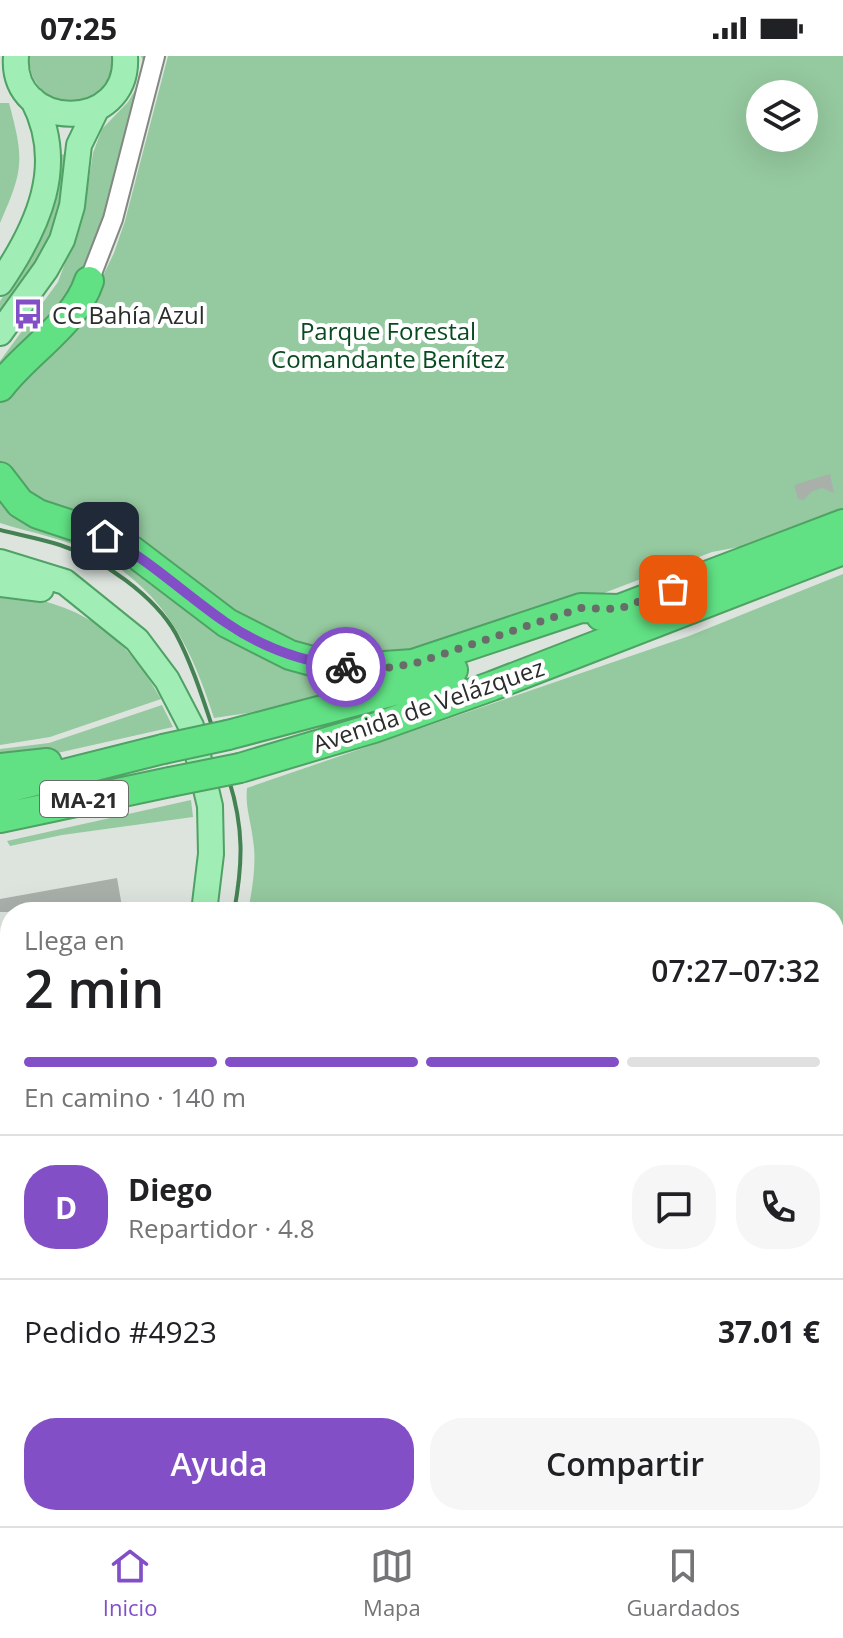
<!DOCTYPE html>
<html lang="es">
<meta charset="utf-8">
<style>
:root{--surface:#fff;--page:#f6f6f6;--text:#202124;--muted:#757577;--line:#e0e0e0;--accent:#824fc7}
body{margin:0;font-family:"Open Sans",sans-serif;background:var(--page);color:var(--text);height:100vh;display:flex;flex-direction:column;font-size:30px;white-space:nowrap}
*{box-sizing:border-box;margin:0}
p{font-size:26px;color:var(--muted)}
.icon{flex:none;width:44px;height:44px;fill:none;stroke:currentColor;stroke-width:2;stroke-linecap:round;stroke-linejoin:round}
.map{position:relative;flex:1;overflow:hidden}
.details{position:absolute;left:0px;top:846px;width:844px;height:624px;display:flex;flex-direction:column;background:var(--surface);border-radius:32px 32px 0 0;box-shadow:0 8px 32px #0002}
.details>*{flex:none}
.controls{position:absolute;left:746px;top:24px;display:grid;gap:16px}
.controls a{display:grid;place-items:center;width:72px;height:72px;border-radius:50%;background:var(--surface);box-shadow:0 8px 32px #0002;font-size:40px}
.pin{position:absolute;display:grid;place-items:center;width:68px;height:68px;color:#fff;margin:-34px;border-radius:16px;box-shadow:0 4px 12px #0006}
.courier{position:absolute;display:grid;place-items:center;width:80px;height:80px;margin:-40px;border:6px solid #824fc7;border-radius:50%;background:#fff;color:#222;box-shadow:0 2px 10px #0007}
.summary em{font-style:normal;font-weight:600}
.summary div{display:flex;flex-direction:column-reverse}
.summary{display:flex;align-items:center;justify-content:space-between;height:136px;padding:0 24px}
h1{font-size:52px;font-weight:600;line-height:60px}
.bar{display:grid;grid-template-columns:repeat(4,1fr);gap:12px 8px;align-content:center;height:96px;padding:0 24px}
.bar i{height:10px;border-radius:6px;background:var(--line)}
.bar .current{background:var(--accent)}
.bar p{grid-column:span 4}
.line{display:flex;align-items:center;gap:20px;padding:0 24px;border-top:2px solid var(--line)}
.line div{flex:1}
.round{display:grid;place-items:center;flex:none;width:84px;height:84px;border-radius:32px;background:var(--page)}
.action{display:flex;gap:16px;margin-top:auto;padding:16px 24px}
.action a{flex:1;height:92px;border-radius:32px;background:var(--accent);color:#fff;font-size:32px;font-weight:600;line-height:92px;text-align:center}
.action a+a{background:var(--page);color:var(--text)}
.status{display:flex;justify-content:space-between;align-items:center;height:56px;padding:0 40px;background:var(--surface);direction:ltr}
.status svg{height:22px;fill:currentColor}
.tab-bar{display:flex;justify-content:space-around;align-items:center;height:112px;border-top:2px solid var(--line);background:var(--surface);font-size:22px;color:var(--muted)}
.tab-bar a{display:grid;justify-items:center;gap:4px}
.tab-bar .current{color:var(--accent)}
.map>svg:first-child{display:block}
.green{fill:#95c99f;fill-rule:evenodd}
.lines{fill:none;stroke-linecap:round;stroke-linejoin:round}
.stream{stroke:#448253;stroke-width:4}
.building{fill:#a9b0aa}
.minor-casing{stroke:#828983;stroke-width:22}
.major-casing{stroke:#4ea264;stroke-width:28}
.highway-casing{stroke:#4ea264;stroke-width:32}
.minor{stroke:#fff;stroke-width:18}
.major{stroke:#a0edb5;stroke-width:24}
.highway{stroke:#61e184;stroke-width:28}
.highway-bridge-casing{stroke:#4ea264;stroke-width:32;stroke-linecap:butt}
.highway-bridge{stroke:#61e184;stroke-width:28}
.done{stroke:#696d69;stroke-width:8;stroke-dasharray:0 14.4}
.route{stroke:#824fc7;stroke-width:10}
.labels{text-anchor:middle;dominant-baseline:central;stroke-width:8;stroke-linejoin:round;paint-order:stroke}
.shield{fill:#fff;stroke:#6a6c6a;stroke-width:2}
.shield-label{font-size:22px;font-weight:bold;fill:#2a2d2a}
.poi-label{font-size:24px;fill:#2a2d2a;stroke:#fff;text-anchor:start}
.park-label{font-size:24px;fill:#094b21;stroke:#fff}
.street-label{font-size:24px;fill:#2a2d2a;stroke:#fff}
</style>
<div class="status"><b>07:25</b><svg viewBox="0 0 49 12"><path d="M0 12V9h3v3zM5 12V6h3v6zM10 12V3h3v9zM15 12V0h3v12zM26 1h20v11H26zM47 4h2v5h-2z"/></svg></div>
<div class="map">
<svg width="843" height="1470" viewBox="0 0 843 1470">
<rect width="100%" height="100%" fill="#dde4de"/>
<path class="green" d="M29,0H113C113,6 114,14 112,20C96,65 27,50 29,0Z
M141,0H147L103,174L81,226L0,322V305L58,226L84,156L93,97L102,73L128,46L137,31L143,5Z
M168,0H843V457L766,486L712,496L546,559L442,594L361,606L277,587L42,454L0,410V345L8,329L99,228L114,197L125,165ZM760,38H804V82H760Z
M0,47H9C24,103 24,113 0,167Z
M59,98L68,99L66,129L49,189L0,264V245L37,189L52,154Z
M0,431L111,490L238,581L401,618L248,657L214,662C192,593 166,538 100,500C70,484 32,477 0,467Z
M843,518V1426L834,1429V856H248C252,834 257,806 253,784C251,765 245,751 247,732L689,580Z
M0,538C78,545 123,575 161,643L50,681L0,689Z
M162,649L173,671L35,702L0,705V693L49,687Z
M191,744L193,761L62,779L10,790L7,785Z
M0,1091L10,1104V1218L2,1219L0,1205Z
M133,1460H465L479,1470H134Z
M543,1460H795L782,1470H547Z"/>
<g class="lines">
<path class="stream" d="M0,474C20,479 41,483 60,489C101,502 155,540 176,578C191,606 202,640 212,670
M229,724C244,772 243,807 234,856"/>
</g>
<path class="building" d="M830,418L834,437L822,432L811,436L804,444L798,443L794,429Z
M117,822L123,856H0V843Z"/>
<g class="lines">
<g class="minor-casing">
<path id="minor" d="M89,225L113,163L155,0
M0,1233L10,1284
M834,1440L843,1433
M44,1460L46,1470
M111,1460L112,1470
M795,1470L808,1460"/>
</g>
<g class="major-casing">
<path id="major" d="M16,0C10,76 130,78 125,0
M0,227C38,171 67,109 33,44
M0,277L46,213L62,184L72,150L79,89L97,52
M0,506L65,526L137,584L167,624L191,670L210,750L211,798L204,856
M0,528L41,533
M10,1037C3,1053 3,1066 10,1082
M75,1460L76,1470
M98,1460L99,1470"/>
</g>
<g class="highway-casing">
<path id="highway" d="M0,331C26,296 75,268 89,225
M0,421L20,447L38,458L105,480L131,494L227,567L290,599L323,608L356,612L413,608L581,552L619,553
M601,560L843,468
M228,679L398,634L453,614
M0,712L47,707
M240,712L374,672L492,630L843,494
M0,734L163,693
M0,762L170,726
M0,998L10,1003
M0,1037L5,1047"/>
</g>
<use href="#minor" class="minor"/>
<use href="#major" class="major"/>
<use href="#highway" class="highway"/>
<g class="highway-bridge-casing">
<path id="highway-bridge" d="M163,693L228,679
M170,726L240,712"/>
</g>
<use href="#highway-bridge" class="highway-bridge"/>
</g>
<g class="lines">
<path class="done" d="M346,611L385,612L413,608L581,552L619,553L673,533"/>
<path class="route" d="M105,480C151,505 183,537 225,566C261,591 303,606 346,611"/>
</g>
<defs>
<g id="bus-bare" transform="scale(2.4)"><path d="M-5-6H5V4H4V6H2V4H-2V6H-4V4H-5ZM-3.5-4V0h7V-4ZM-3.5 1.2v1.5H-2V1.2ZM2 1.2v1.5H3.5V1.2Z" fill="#824fc7" stroke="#fff" stroke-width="2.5" paint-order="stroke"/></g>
</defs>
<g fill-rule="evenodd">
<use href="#bus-bare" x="28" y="258"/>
</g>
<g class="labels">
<rect class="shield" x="40" y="725" width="88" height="36" rx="6"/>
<g class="shield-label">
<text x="84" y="743">MA-21</text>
</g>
<g class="poi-label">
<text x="52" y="258">CC Bahía Azul</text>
</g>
<g class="park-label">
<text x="388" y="274">Parque Forestal<tspan x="388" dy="28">Comandante Benítez</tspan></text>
</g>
<g class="street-label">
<text transform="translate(428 649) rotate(-19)">Avenida de Velázquez</text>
</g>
</g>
</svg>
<div class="controls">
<a><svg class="icon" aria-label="layers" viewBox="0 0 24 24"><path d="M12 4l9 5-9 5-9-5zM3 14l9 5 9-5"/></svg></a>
</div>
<div class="pin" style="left:673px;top:533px;background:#ea580c"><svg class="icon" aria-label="bag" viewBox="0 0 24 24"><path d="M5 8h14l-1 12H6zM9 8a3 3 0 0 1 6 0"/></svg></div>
<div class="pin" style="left:105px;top:480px;background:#1f2937"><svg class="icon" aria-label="home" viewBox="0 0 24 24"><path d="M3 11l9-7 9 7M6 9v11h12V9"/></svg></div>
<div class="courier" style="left:346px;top:611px"><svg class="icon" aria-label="bike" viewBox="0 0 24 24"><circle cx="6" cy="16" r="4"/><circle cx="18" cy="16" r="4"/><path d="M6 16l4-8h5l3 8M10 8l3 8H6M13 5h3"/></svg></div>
<section class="details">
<div class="summary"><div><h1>2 min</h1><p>Llega en</p></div><em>07:27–07:32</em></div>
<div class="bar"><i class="current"></i><i class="current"></i><i class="current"></i><i></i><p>En camino · 140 m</p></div>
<div class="line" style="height:144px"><b class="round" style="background:var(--accent);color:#fff">D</b><div><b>Diego</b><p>Repartidor · 4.8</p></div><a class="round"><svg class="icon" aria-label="chat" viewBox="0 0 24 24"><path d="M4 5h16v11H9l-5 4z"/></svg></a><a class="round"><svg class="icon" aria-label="phone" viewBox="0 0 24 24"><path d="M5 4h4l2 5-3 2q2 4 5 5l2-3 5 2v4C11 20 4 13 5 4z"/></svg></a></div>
<div class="line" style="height:104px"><div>Pedido #4923</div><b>37.01 €</b></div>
<div class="action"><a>Ayuda</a><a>Compartir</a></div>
</section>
</div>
<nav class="tab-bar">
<a class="current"><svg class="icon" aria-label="home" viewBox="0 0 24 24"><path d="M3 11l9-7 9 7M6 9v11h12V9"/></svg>Inicio</a>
<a><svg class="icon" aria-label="map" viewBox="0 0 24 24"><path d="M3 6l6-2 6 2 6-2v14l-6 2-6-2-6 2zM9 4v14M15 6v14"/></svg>Mapa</a>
<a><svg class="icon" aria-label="saved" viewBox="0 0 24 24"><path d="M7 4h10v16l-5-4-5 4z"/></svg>Guardados</a>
</nav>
